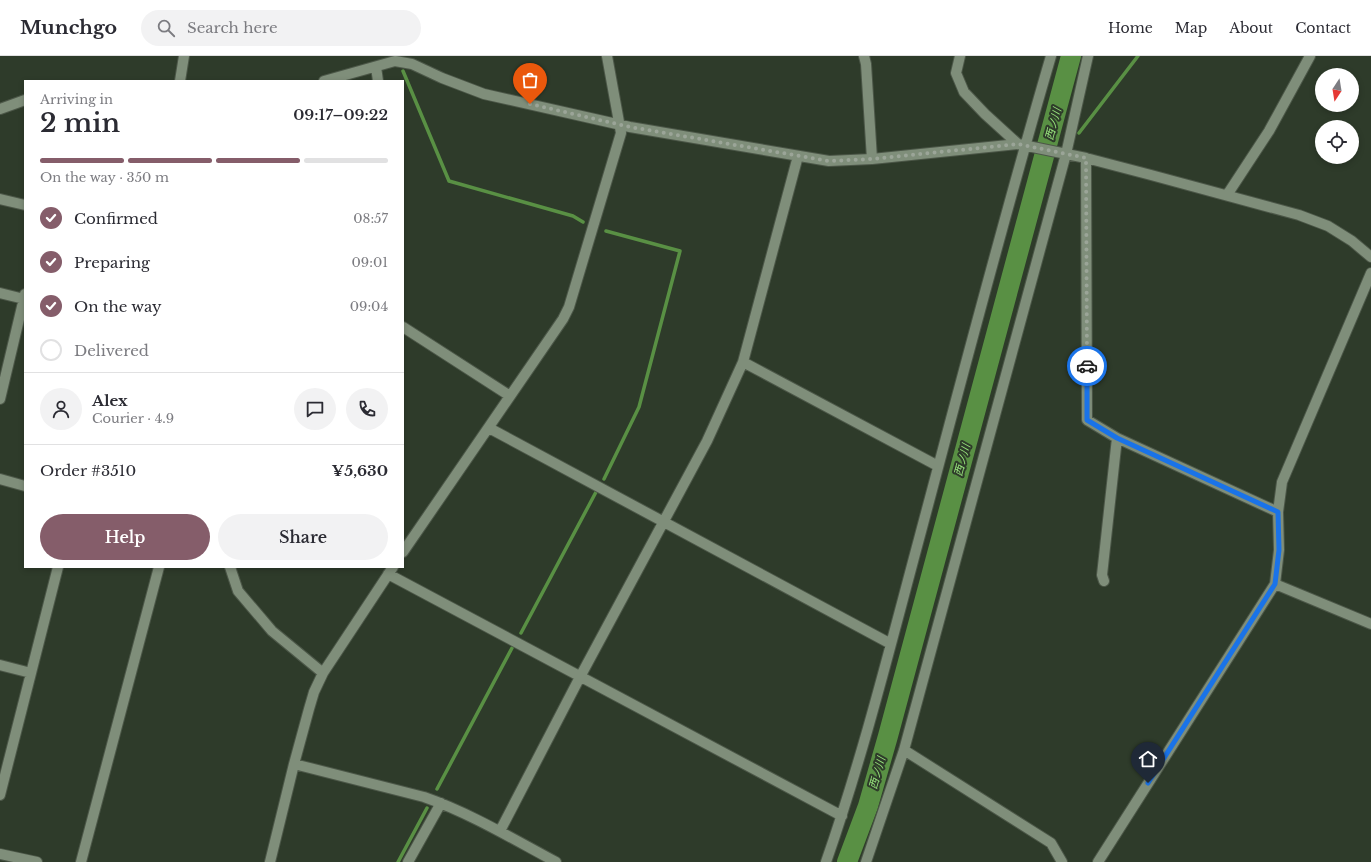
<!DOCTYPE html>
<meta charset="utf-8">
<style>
:root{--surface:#fff;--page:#f2f2f3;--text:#2b2b33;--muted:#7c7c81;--line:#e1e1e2;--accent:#855d6a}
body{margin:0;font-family:"Libre Baskerville","Noto Sans JP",serif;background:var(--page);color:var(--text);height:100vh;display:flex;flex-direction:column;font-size:15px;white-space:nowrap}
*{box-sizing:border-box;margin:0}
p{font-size:13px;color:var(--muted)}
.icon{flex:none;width:22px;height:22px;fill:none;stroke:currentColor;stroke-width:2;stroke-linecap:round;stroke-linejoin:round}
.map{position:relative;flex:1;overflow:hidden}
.side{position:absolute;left:24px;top:24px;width:380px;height:488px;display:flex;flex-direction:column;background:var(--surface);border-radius:0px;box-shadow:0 2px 6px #0003}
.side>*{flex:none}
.needle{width:26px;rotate:192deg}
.buttons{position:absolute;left:1315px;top:12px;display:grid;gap:8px}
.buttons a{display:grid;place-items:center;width:44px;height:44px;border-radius:50%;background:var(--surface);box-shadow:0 2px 6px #0003;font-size:20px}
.pin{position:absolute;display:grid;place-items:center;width:34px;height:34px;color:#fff;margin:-41px -17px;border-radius:50% 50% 50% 0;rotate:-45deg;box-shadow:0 0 4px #0007}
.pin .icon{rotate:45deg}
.courier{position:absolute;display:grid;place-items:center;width:40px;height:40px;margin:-20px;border:3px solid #1a73e8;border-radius:50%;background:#fff;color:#222;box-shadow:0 1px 5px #0007}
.summary em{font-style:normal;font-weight:600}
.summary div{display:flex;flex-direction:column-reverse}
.summary{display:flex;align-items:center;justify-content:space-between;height:68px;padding:0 16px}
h1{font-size:26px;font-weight:600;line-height:30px}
.bar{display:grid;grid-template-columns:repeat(4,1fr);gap:6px 4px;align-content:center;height:48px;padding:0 16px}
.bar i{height:5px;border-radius:3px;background:var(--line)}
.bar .active{background:var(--accent)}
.bar p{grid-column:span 4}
.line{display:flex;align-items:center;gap:10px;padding:0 16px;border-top:1px solid var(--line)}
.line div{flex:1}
.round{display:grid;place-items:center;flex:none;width:42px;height:42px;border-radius:21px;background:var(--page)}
ol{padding:0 16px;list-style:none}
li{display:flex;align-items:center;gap:12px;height:44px}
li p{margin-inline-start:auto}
li .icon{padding:4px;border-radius:50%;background:var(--accent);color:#fff;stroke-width:4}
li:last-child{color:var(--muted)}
li i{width:22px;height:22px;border:2px solid var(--line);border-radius:50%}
.primary-button{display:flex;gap:8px;margin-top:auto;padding:8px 16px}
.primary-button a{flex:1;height:46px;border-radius:24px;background:var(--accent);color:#fff;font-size:16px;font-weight:600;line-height:46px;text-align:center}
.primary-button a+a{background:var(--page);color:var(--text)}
header{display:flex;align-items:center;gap:24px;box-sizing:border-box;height:56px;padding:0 20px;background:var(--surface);border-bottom:1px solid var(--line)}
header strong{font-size:19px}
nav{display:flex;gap:22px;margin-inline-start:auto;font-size:14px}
.search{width:280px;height:36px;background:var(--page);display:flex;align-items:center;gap:10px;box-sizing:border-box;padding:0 14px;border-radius:22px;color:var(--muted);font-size:15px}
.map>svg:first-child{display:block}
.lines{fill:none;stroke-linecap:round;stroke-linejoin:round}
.stream{stroke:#599044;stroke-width:3.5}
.river{stroke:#599044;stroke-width:20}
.minor-casing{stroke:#4c5748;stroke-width:12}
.minor{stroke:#7f8e7a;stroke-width:10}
.done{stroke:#9ba598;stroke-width:4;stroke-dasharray:0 7.2}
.route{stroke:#1a73e8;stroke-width:5}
.labels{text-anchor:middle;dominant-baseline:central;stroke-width:4;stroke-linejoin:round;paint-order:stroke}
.water-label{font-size:11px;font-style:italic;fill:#97e27c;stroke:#2e3b2a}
</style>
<header>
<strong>Munchgo</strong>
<div class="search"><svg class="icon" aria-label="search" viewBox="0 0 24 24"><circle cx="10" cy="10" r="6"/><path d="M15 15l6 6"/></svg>Search here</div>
<nav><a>Home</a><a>Map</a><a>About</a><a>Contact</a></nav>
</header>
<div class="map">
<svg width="1371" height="806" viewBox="0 0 1371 806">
<rect width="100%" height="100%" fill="#2e3b2a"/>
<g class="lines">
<path class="stream" d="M403,15L449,125L573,160L583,166
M1079,77L1138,0
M604,423L639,351L680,195L606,175
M521,577L596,436
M437,733L512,592
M398,806L427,752"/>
<path class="river" d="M847,806L868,750L888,680L1071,0"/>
<g class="minor-casing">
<path id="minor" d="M864,0L866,8L872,103
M960,0L956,17L964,36L985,58L1018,88
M376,11L378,25
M180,25L184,0
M324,25L395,5L412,8L442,22L484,38L630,71L829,105L872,103L1018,88L1086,102L1151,119L1299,159L1328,170L1352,185L1371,201
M0,53L25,44
M1086,102L1087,364L1117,382L1278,456
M1227,139L1269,75L1310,0
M0,143L25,149
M0,237L24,243
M403,271L510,340
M743,306L938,410
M0,343L25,238
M489,372L891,588
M0,423L25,430
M403,496L563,263L569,251L621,77L607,0
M230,511L238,535L272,575L323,617
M388,518L842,760
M1104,525L1102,519L1117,382
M1275,528L1371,568
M0,609L31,617
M904,694L1051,787L1062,806
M294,708L424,741C470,757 513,783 556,806
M0,739L58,511
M500,775L580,621L707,385L743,306L798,100
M0,798L37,806
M81,806L159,511
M270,806L294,708L309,653L314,636L323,617L393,511
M408,806L441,747
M826,806C863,700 890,591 919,483C962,322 1004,160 1051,0
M866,806L904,694L1066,98L1088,0
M1098,806L1275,528L1279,494L1278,456L1282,426L1371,217"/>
</g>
<use href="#minor" class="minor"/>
</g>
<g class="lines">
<path class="done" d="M530,48L630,71L829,105L872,103L1018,88L1086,102L1087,310"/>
<path class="route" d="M1087,310V364L1117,382L1278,456L1279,494L1275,528L1148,727"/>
</g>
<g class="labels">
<g class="water-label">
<text transform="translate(1053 68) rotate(-75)">西ノ川</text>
<text transform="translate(962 404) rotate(-75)">西ノ川</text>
<text transform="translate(877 717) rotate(-74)">西ノ川</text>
</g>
</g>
</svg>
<div class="buttons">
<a><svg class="needle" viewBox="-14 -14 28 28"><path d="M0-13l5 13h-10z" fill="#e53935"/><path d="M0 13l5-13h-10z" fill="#7c7c81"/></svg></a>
<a><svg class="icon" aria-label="locate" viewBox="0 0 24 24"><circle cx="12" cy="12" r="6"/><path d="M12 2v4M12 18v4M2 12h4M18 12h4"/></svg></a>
</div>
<div class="pin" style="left:530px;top:48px;background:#ea580c"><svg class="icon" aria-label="bag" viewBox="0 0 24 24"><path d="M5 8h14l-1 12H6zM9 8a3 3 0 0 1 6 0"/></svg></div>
<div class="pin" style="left:1148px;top:727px;background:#1f2937"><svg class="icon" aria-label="home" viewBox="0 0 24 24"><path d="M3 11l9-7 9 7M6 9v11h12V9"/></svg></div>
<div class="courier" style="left:1087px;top:310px"><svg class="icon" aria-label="car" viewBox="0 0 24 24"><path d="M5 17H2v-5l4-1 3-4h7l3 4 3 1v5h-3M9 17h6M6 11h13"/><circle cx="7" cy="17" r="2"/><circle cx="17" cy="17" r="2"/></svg></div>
<section class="side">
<div class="summary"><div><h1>2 min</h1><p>Arriving in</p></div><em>09:17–09:22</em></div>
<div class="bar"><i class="active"></i><i class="active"></i><i class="active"></i><i></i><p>On the way · 350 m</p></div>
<ol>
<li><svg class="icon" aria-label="check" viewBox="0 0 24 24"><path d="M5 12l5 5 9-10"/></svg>Confirmed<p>08:57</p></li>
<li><svg class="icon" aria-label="check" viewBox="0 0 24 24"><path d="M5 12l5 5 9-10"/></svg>Preparing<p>09:01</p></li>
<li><svg class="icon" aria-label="check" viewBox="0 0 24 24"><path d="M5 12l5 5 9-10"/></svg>On the way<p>09:04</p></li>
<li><i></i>Delivered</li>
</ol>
<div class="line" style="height:72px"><a class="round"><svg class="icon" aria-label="person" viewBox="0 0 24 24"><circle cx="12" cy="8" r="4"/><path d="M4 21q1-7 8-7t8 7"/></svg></a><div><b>Alex</b><p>Courier · 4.9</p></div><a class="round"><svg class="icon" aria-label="chat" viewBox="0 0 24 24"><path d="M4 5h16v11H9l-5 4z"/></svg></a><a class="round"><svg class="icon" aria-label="phone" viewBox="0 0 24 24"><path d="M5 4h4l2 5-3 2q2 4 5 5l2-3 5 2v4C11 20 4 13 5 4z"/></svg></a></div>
<div class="line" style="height:52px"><div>Order #3510</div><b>¥5,630</b></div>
<div class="primary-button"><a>Help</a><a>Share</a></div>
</section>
</div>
